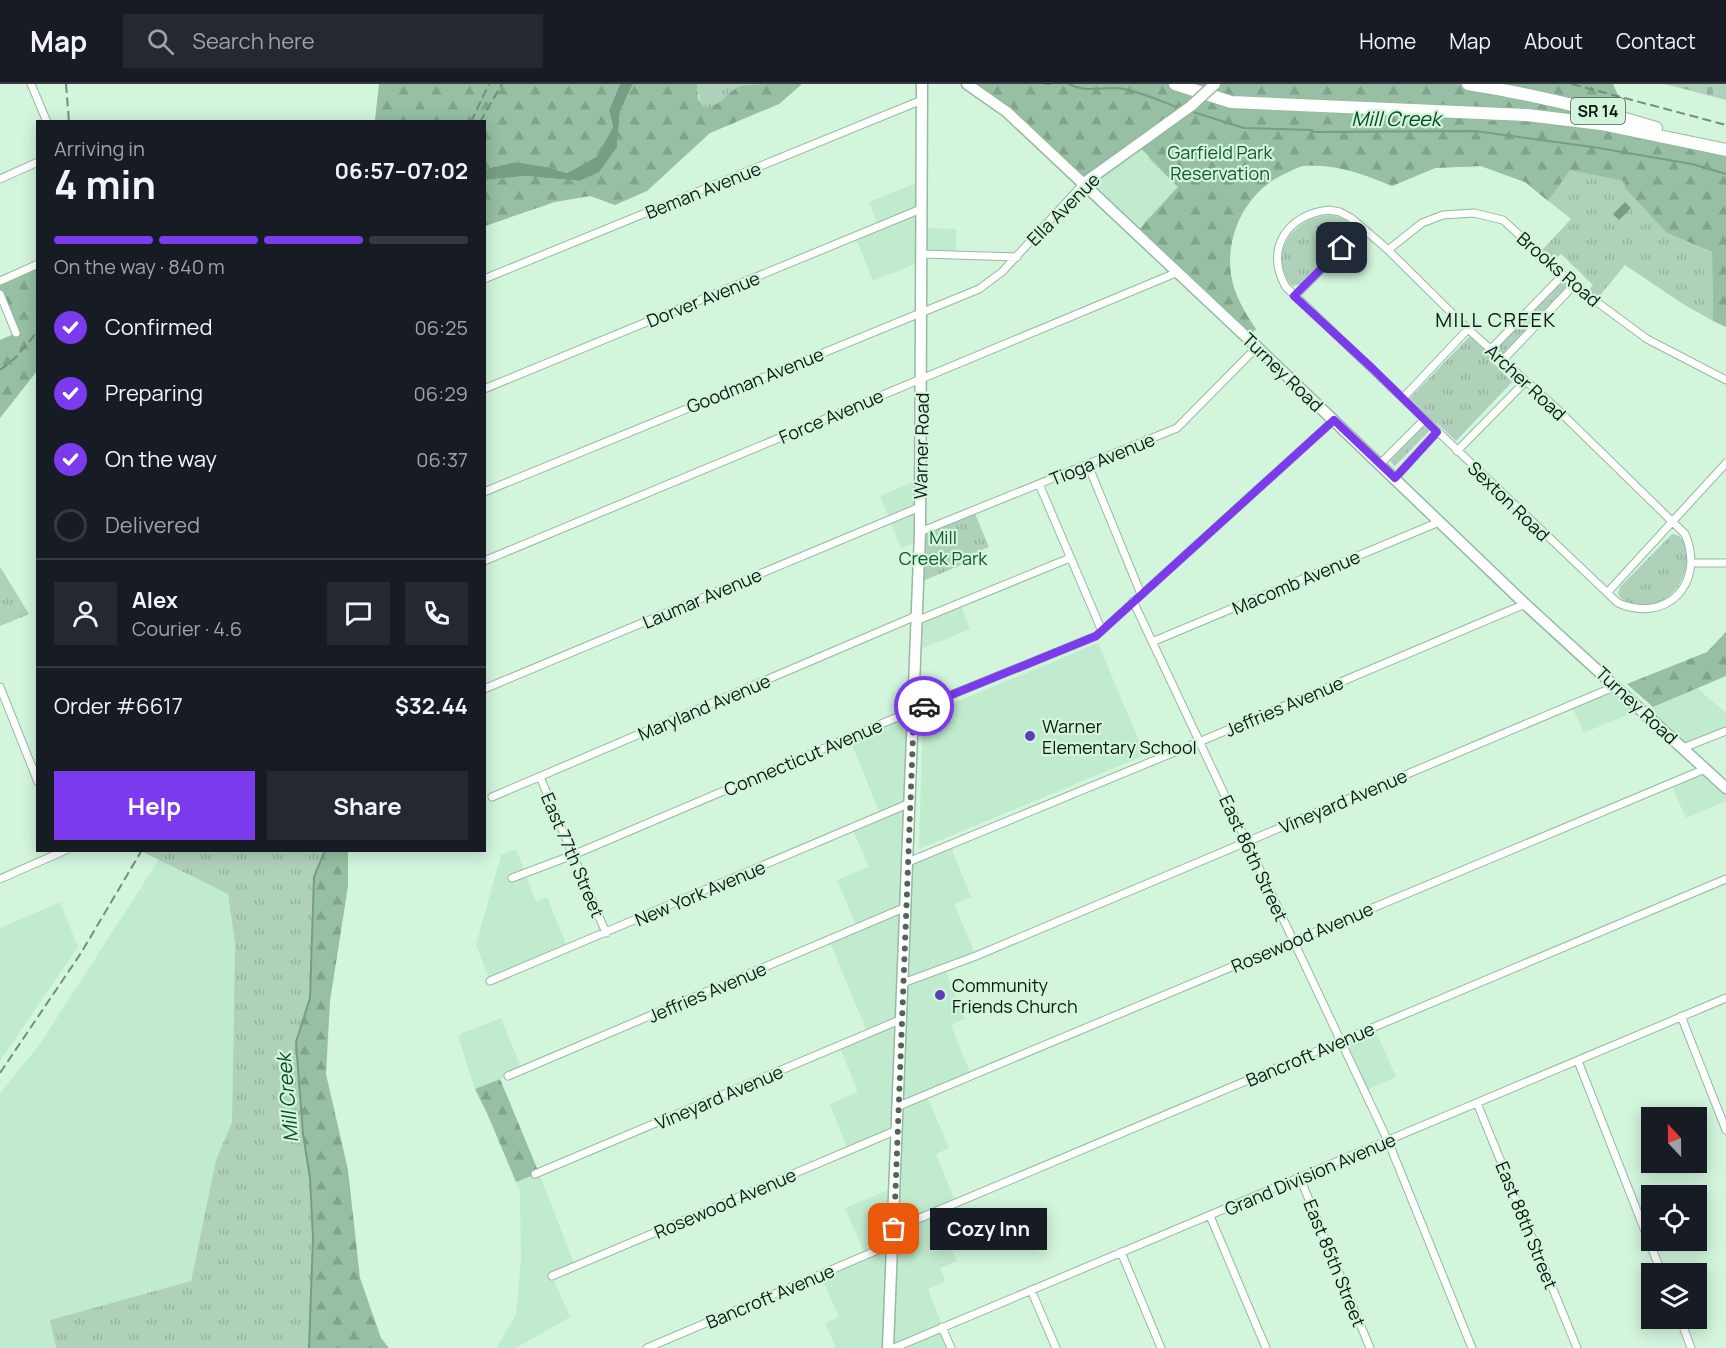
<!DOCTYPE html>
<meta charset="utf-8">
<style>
:root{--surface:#171b24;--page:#242831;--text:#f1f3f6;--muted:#9ea1a6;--line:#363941;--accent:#7c3aed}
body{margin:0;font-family:Manrope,sans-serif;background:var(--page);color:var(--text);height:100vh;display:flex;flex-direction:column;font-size:22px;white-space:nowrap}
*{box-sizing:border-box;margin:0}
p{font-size:20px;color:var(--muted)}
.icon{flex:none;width:33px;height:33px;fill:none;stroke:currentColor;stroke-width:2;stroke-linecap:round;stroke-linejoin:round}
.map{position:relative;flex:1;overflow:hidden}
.details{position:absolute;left:36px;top:36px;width:450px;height:732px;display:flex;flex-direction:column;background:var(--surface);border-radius:0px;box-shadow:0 3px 15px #0003}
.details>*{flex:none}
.needle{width:39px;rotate:338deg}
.controls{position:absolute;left:1641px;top:1023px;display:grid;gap:12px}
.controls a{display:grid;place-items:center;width:66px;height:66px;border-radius:0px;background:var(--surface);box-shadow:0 3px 15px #0003;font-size:30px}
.pin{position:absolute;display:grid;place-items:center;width:51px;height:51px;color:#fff;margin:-26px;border-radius:12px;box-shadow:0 3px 9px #0006}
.courier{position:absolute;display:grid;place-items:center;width:60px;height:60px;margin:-30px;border:4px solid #7c3aed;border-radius:50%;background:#fff;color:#222;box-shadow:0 2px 8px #0007}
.bubble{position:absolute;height:42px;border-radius:0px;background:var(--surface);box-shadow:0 3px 15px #0003;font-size:20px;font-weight:700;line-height:42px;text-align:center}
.headline em{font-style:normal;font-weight:700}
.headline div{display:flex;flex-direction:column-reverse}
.headline{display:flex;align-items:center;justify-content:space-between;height:102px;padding:0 18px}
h1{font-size:39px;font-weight:700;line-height:45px}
.bar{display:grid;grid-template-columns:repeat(4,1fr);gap:9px 6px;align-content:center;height:72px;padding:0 18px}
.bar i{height:8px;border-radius:4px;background:var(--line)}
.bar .active{background:var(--accent)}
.bar p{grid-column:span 4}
.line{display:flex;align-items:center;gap:15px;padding:0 18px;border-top:2px solid var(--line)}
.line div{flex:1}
.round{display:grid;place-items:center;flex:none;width:63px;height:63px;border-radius:0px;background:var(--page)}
ol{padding:0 18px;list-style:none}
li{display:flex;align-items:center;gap:18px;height:66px}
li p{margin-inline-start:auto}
li .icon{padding:6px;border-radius:50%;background:var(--accent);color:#fff;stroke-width:4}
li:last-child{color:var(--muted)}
li i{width:33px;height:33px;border:3px solid var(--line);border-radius:50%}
.button{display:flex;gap:12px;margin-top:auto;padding:12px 18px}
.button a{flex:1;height:69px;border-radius:0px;background:var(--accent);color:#fff;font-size:24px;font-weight:700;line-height:69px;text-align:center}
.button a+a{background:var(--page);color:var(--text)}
header{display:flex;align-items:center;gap:36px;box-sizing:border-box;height:84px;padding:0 30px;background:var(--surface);border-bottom:2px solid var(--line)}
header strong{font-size:28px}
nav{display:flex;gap:33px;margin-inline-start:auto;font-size:21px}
.search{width:420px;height:54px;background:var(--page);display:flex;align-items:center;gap:15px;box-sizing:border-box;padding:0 21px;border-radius:0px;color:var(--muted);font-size:22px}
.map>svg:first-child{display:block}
.built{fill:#c1ebce}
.grass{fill:url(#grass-tufts)}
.forest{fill:url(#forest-firs)}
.cemetery{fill:url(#cemetery-stones)}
.water{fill:#779e84}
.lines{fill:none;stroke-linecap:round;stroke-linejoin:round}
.stream{stroke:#779e84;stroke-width:2}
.minor-casing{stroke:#97b9a2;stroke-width:9}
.secondary-casing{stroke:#97b9a2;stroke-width:13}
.primary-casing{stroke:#97b9a2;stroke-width:14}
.minor{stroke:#fff;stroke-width:7}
.secondary{stroke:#fff;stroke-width:10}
.primary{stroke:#fff;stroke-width:12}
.rail{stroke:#758d7c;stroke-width:2;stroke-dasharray:9 4.5;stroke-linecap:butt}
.secondary-bridge-casing{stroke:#97b9a2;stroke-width:13;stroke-linecap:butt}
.secondary-bridge{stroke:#fff;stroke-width:10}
.done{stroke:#516658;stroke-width:6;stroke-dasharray:0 10.8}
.route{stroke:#7c3aed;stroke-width:8}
.poi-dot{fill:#5c3eb7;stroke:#d2f5dc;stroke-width:2}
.labels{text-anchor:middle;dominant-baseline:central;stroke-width:4.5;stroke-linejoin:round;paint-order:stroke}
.shield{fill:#d2f5dc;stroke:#475b4e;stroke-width:1.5}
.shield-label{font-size:16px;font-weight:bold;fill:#0c1911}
.park-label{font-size:18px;fill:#145633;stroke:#d2f5dc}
.street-label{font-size:18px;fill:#0c1911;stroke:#d2f5dc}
.poi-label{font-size:18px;fill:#0c1911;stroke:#d2f5dc;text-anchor:start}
.water-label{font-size:20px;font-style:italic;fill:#034b29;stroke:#d2f5dc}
.neighbourhood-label{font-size:20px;letter-spacing:1.5px;fill:#0c1911;stroke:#d2f5dc}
</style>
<header>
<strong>Map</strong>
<div class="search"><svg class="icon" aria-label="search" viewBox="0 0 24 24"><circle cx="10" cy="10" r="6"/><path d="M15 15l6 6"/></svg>Search here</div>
<nav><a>Home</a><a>Map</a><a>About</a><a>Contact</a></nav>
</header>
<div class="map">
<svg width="1726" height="1264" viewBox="0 0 1726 1264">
<defs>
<pattern id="grass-tufts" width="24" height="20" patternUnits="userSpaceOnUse" patternTransform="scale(1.5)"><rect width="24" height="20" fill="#afd1b9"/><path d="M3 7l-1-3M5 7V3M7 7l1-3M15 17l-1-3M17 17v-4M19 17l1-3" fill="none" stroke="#95b39e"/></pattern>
<pattern id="forest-firs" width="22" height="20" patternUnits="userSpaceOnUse" patternTransform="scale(1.5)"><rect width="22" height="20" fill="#96bfa3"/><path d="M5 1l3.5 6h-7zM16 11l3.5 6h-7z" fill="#80a48b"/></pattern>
<pattern id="cemetery-stones" width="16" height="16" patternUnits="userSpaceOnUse" patternTransform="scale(1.5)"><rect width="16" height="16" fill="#afd1b9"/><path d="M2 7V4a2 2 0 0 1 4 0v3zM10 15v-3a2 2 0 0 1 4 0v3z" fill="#95b39e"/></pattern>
</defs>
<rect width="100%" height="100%" fill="#d2f5dc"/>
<path class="built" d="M1138,60L1179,103L1136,149L1084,99Z
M921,97L922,144L956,145V171L923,170L922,177L873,197L855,152L879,143L869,118Z
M920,395V457L901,464L880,412Z
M960,519L970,545L916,567V537Z
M1098,559L1145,671L919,765L923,632Z
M1616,602L1641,625L1584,649L1571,621Z
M1697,604L1726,629V647L1683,664L1643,627Z
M914,626L909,777L950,761L971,813L954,820L976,872L945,885L965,935L951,941L971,991L926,1010L949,1064L936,1070L956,1119L936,1128L957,1177L940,1184L945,1197L928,1205L951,1264H836L825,1239L839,1233L821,1191L866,1172L845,1124L895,1103L897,1046L848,1066L830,1020L858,1008L839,962L868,950L829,856L857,844L837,796L869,783L852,744L881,732L849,653Z
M1705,685L1726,704V717L1686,734L1671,700Z
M516,765L536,818L547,813L568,865L490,897L476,861L501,771Z
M162,771L228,810L235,860L232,1038L216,1076L191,1197L50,1236L56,1264H0V1009L40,960Z
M60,818L78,863L0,977V844Z
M501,934L522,986L475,1005L459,955L460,950Z
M1374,943L1396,993L1364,1007L1340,957Z
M539,1089L575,1182L552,1192L570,1233L516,1264H496L516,1231L521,1176L520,1108L516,1098Z"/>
<path class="grass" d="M697,0H802L703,41Z
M1158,66L1713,75L1667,149L1712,168L1713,237L1683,220L1625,181L1597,215L1588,207L1593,201L1561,170L1554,176L1542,166L1571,135L1525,98L1481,82L1435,84L1392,102C1363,90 1335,79 1303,82C1297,83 1291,87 1286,89C1247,106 1225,149 1231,191C1234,211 1245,229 1256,245L1144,139L1178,103L1148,74Z
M1330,131L1339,133L1351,140L1352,148L1302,200L1292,202C1266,171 1293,133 1330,131Z
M1561,194L1569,202L1494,280L1512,298L1456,357L1437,339L1395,382L1390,377L1430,334L1410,314L1470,252L1489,269Z
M974,427L989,463L964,473L966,479L918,499L920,448Z
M1672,450C1703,453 1686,527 1638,521C1629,519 1622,517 1618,510L1620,503Z
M0,483L29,530L0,542Z
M141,767H325L314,793L310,914L296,958L303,1050L310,1094L313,1154L309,1264H56L50,1236L191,1197L216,1076L232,1038L235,860L228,810Z"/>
<path class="forest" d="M379,0H620L609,26L613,43L596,73L567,89L547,83L516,78L485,85L484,38L375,36Z
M633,0H697L698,15L704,24C725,20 725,10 740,2C754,0 786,0 802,0L779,20L710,49L647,107L615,121L590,112L555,118L485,142L484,96L525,92L579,97L617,63L620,27Z
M967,0H1613L1629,36L1726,65V243L1713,237L1712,168L1667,149L1625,104V97L1570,86L1548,117L1525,98L1481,82L1435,84L1392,102C1363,90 1335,79 1303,82C1297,83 1291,87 1286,89C1247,106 1225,150 1231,191C1234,211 1245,229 1256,245L1248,254L1136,149L1178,103L1138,61L1084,99Z
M37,180V287L0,334V256L16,249L0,210V197Z
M1726,548V592L1653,623L1627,600L1707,568Z
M325,767H348V802L330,917L326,990L348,1086L360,1194L381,1254L389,1264H309L313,1154L310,1094L303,1050L296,958L310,914L314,793Z
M500,995L539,1089L516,1098L487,1029L475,1005Z"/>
<path class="cemetery" d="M1665,0H1726V16Z"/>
<path class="water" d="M620,0H633L620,27L617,63L599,88L579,97L525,92L485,96V85L516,78L547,83L567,89L596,73L613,43L609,26Z
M1625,118L1631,124L1619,136L1613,130Z"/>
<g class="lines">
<path class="stream" d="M1046,0H1050
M1069,0C1085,10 1107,1 1124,5C1141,8 1165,19 1182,25
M1190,27L1244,44L1312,46L1313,48L1475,47L1593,63L1692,80L1726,90
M309,1264L313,1154L310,1094L303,1050L296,958L310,914L314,793L325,766"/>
<g class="minor-casing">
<path id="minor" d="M31,0L47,38
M0,95L38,78
M1329,126L1340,128L1351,134L1386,164L1468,245L1555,323L1685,450C1706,499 1667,540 1618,519L1286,203C1264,166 1287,130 1329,126Z
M1388,166L1422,139L1443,131L1474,129L1503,136L1574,201L1647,255L1726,296
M923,170L1017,173
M484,195L922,16
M0,197L38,180
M0,210L16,249
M1295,212L1362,144
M1491,265L1563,191
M1503,276L1574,201
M484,305L921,125
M1403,314L1468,245
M1457,367L1526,297
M1380,380L1424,336
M1088,381L1141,510
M1395,394L1437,348
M1039,400L1102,547
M484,408L979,205L1002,188L1084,99
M920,448L1177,344L1257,263
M484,477L1178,188
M1692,479H1726
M1607,509L1726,379
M1133,517L1388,1057L1472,1264
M916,537L1070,474
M1152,558L1439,438
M0,603L38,698
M484,605L920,423
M1683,664L1726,647
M540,693L606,849
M492,713L916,532
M908,778L1199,658L1525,520
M512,794L573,771L914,626L1096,552L1334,336
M0,795L66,766
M490,897L910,719
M903,899L976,872L1616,602
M1681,932L1726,1046
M1578,977L1662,1190
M508,992L906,823
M1477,1019L1577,1264
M899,1022L1705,685
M535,1090L902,935
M1300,1094L1370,1264
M1210,1132L1266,1264
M894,1145L1726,795
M1121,1168L1161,1264
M552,1192L897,1046
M1031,1206L1056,1264
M1680,1234L1691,1264
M942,1243L951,1264
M647,1264L892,1160
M894,1264L1726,914"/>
</g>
<g class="secondary-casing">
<path id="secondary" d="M967,0L1007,28L1257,263L1525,520L1726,704
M1084,99L1148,53
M888,1264L920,448L922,0"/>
</g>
<g class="primary-casing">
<path id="primary" d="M1175,0L1231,18L1527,31L1601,40L1726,66
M1468,0C1532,10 1594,25 1656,44"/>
</g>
<use href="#minor" class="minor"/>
<use href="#secondary" class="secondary"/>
<use href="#primary" class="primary"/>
<path class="rail" d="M66,0L69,38
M1572,0L1726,41
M471,38L489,0
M480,38L502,0
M0,286L15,274L38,247
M0,989L81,869L142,766"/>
<g class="secondary-bridge-casing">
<path id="secondary-bridge" d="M1148,53L1191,22L1215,0"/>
</g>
<use href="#secondary-bridge" class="secondary-bridge"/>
</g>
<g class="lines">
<path class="done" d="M894,1145L914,626L924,622"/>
<path class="route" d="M924,622L1096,552L1334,336L1395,394L1437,348L1373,285L1294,212L1342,164"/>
</g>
<g class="poi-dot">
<circle cx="1030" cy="652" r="6"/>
<circle cx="940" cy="911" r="6"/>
</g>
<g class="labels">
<rect class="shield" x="1571" y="14" width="54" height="26" rx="4.5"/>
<g class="shield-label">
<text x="1598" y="27">SR 14</text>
</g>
<g class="park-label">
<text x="1220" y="68">Garfield Park<tspan x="1220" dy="21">Reservation</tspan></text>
<text x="943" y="453">Mill<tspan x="943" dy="21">Creek Park</tspan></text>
</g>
<g class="street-label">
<text transform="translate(703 106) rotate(-22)">Beman Avenue</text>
<text transform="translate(1063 125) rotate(-45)">Ella Avenue</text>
<text transform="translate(1559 185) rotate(41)">Brooks Road</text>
<text transform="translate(703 215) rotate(-22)">Dorver Avenue</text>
<text transform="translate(1283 288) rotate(44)">Turney Road</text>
<text transform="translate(755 296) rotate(-22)">Goodman Avenue</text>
<text transform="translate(1526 298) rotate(43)">Archer Road</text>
<text transform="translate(831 332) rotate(-23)">Force Avenue</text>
<text transform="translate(921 362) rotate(-89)">Warner Road</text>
<text transform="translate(1102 375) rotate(-22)">Tioga Avenue</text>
<text transform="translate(1509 417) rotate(44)">Sexton Road</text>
<text transform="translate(1296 498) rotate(-23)">Macomb Avenue</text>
<text transform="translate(702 514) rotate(-23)">Laumar Avenue</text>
<text transform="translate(1637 621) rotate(43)">Turney Road</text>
<text transform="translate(1284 622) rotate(-23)">Jeffries Avenue</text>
<text transform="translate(704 623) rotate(-23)">Maryland Avenue</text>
<text transform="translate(803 673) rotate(-23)">Connecticut Avenue</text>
<text transform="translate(1343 717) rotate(-23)">Vineyard Avenue</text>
<text transform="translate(573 771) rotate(67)">East 77th Street</text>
<text transform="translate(1254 774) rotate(65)">East 86th Street</text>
<text transform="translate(700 809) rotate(-23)">New York Avenue</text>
<text transform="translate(1302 853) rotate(-23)">Rosewood Avenue</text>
<text transform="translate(707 908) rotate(-23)">Jeffries Avenue</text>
<text transform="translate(1310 970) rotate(-23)">Bancroft Avenue</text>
<text transform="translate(719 1013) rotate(-23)">Vineyard Avenue</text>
<text transform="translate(1310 1090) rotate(-23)">Grand Division Avenue</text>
<text transform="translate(725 1119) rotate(-23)">Rosewood Avenue</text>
<text transform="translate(1527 1141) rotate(68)">East 88th Street</text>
<text transform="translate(1335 1179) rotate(68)">East 85th Street</text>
<text transform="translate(770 1212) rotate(-23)">Bancroft Avenue</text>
</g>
<g class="poi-label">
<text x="1042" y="642">Warner<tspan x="1042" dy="21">Elementary School</tspan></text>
<text x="952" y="901">Community<tspan x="952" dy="21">Friends Church</tspan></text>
</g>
<g class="water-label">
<text x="1396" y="34">Mill Creek</text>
<text transform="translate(287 1014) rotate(-95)">Mill Creek</text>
</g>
<g class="neighbourhood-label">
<text x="1496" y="235">MILL CREEK</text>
</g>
</g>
</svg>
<div class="controls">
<a><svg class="needle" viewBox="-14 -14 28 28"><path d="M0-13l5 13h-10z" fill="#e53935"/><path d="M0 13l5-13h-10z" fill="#9ea1a6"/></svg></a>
<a><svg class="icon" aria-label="locate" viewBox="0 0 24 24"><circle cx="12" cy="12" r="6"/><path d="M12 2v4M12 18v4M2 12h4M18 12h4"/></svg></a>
<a><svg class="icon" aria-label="layers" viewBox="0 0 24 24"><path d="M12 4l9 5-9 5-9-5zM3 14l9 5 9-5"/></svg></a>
</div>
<div class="pin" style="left:894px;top:1145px;background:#ea580c"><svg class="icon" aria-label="bag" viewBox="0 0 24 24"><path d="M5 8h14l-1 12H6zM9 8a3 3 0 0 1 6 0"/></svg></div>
<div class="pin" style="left:1342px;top:164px;background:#1f2937"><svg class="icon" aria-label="home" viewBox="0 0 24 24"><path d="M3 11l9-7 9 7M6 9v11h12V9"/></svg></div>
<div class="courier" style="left:924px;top:622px"><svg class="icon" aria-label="car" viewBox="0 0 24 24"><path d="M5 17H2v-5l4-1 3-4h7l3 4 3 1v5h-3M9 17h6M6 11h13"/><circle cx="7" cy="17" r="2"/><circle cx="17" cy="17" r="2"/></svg></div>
<div class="bubble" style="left:930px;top:1124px;width:117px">Cozy Inn</div>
<section class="details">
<div class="headline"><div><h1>4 min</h1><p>Arriving in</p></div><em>06:57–07:02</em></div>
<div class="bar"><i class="active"></i><i class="active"></i><i class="active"></i><i></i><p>On the way · 840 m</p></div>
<ol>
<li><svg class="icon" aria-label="check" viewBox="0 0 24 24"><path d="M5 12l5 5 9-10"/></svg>Confirmed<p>06:25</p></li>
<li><svg class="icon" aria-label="check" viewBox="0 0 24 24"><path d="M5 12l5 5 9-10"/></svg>Preparing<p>06:29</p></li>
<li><svg class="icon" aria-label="check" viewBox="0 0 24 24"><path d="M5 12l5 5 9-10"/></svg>On the way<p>06:37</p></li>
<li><i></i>Delivered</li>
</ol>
<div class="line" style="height:108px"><a class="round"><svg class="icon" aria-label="person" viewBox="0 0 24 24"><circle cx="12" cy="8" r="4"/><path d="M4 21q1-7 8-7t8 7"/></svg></a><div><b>Alex</b><p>Courier · 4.6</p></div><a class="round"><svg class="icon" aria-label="chat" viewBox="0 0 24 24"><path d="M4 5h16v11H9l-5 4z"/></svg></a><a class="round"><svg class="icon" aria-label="phone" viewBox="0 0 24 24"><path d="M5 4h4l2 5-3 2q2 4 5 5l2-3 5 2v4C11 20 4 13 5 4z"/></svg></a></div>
<div class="line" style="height:78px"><div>Order #6617</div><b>$32.44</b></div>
<div class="button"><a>Help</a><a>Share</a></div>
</section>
</div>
